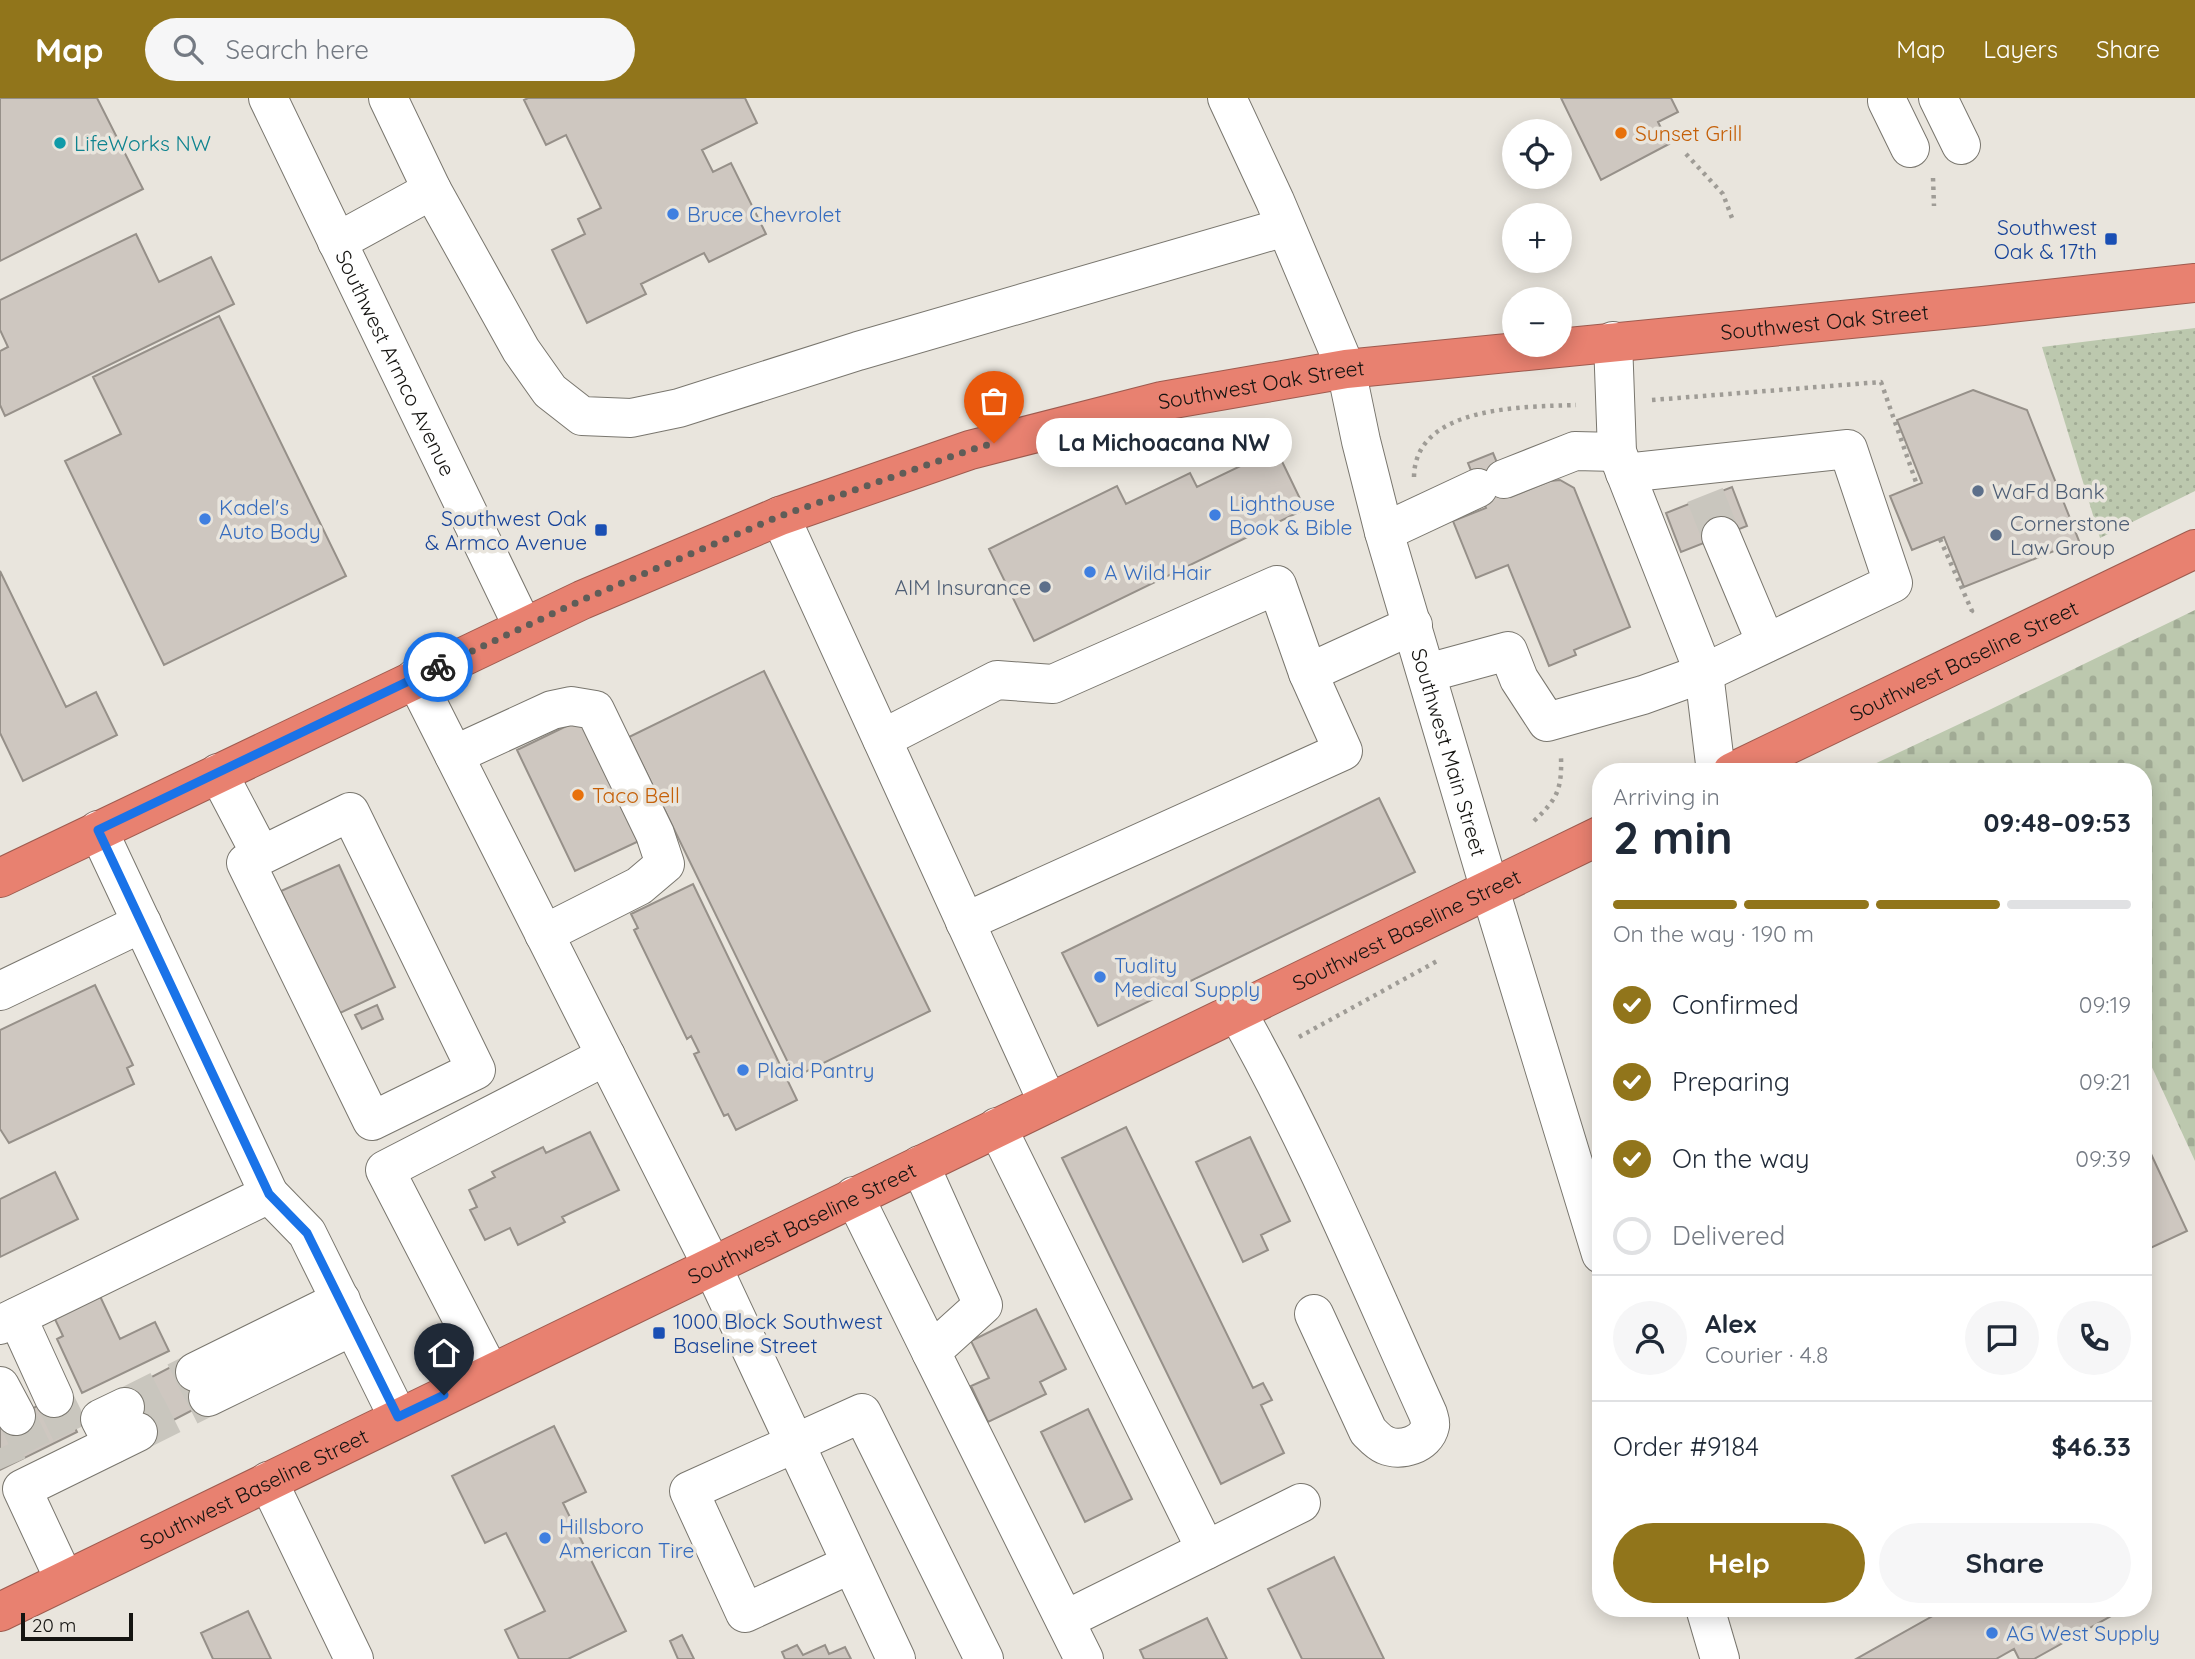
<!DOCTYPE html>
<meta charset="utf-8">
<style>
:root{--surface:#fff;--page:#f6f6f7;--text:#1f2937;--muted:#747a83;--line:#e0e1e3;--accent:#91751b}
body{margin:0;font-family:Quicksand,sans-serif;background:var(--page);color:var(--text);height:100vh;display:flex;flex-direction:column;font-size:26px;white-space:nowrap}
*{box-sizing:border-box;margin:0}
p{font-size:23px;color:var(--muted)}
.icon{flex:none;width:38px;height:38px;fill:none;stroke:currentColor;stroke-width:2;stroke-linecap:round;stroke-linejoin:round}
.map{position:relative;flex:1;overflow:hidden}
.side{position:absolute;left:1592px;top:665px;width:560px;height:854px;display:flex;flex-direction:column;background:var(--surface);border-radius:28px;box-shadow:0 4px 18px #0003}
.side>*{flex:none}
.tools{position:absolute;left:1502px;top:21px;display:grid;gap:14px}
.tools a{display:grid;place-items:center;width:70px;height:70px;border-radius:50%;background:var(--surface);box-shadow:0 4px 18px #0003;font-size:35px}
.scale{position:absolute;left:21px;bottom:18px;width:112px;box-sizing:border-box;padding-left:7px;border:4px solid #151411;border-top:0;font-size:19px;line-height:24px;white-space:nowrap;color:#151411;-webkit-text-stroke:5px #e9e5dd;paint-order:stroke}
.pin{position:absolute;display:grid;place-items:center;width:60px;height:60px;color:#fff;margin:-72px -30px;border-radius:50% 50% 50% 0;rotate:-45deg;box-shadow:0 0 7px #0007}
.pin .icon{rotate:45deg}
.courier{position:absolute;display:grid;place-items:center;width:70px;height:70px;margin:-35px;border:5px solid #1a73e8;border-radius:50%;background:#fff;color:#222;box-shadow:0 2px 9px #0007}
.bubble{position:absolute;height:49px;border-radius:24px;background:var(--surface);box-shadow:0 4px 18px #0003;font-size:23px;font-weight:700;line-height:49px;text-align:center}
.headline em{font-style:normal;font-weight:700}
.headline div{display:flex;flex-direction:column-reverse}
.headline{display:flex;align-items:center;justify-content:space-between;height:119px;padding:0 21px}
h1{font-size:46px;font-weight:700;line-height:52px}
.bar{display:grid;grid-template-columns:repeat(4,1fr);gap:10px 7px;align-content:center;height:84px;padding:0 21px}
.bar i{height:9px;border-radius:5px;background:var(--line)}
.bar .on{background:var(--accent)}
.bar p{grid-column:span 4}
.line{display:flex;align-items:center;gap:18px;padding:0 21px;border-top:2px solid var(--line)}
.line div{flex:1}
.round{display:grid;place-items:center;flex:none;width:74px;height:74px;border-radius:37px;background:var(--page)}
ol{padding:0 21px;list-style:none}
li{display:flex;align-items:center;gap:21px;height:77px}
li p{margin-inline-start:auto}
li .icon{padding:7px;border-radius:50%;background:var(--accent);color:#fff;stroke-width:4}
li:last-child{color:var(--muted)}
li i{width:38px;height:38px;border:4px solid var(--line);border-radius:50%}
.button{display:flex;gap:14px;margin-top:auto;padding:14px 21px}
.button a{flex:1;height:80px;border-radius:42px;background:var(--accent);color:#fff;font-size:28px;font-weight:700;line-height:80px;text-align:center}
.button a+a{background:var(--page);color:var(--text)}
header{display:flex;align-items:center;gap:42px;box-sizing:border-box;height:98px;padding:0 35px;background:var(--accent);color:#fff}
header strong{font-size:33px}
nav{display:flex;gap:38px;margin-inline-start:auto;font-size:24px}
.search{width:490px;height:63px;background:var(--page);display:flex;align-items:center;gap:18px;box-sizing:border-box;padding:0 24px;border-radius:38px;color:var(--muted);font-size:26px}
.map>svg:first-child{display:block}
.grass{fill:url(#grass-dots)}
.cemetery{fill:url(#cemetery-stones)}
.building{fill:#cec7c0;stroke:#969089;stroke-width:2}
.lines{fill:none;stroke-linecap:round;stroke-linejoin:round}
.minor-tunnel{stroke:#c9c6be;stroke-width:38;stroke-dasharray:38 19;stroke-linecap:butt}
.minor-casing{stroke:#79766e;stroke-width:40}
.highway-casing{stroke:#9e5b4f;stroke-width:40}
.path{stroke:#9f9c96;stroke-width:4.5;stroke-dasharray:3.5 5;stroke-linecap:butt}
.minor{stroke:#fff;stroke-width:38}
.highway{stroke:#e88170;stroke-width:38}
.done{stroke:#5f5d58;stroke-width:7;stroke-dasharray:0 12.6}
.route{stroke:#1a73e8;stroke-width:9}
.food-dot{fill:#e8710a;stroke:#e9e5dd;stroke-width:2.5}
.culture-dot{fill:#0f9aa8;stroke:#e9e5dd;stroke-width:2.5}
.shop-dot{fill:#3f7fe0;stroke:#e9e5dd;stroke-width:2.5}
.transit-dot{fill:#1a4fb4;stroke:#e9e5dd;stroke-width:2.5}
.service-dot{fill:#5c6f8a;stroke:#e9e5dd;stroke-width:2.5}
.labels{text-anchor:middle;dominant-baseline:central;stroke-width:7;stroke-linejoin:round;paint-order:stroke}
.food-label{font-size:21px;fill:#c56008;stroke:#e9e5dd;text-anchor:start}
.culture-label{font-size:21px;fill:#0d838f;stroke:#e9e5dd;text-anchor:start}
.shop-label{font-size:21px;fill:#366cbe;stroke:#e9e5dd;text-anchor:start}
.transit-label{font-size:21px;fill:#164399;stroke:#e9e5dd;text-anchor:end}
.street-label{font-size:21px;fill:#151411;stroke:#e9e5dd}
.service-label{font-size:21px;fill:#4e5e75;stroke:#e9e5dd;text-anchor:start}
</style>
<header>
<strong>Map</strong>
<div class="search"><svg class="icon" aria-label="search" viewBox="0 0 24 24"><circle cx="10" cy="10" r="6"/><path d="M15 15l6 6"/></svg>Search here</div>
<nav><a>Map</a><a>Layers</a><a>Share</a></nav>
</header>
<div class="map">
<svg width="2195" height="1561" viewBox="0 0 2195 1561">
<defs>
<pattern id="grass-dots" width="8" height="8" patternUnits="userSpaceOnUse" patternTransform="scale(1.75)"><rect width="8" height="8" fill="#bcc8ae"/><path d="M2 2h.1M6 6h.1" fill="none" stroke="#a1ab95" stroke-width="1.8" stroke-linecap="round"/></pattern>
<pattern id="cemetery-stones" width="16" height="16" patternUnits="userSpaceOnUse" patternTransform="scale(1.75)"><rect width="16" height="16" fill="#bcc8ae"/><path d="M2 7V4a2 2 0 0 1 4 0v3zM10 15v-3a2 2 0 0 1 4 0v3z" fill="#a1ab95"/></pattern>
</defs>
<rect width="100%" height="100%" fill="#e9e5dd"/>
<path class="grass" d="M2195,230V393L2100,440L2042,249Z"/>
<path class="cemetery" d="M2195,512V1063L2144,952V674H1870L1868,669L1987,613Z"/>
<path class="building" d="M0,0H97L143,91L0,163Z
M528,0H745L757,25L702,52L713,74L731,65L766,136L709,164L704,155L641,186L646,196L587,225L552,152L585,136L578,121L601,110L566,37L546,47L524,2Z
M1561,0H1671L1678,14L1658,24L1669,46L1601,82Z
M136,136L159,184L211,159L234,206L5,318L0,307V253L8,249L0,232V202Z
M219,218L346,478L164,567L65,363L121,336L93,279Z
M1973,292L2027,312L2079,443L1964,489L1944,439L1912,452L1890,398L1922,385L1897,322Z
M1276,351L1305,411L1034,543L989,451L1117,388L1126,406L1190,375L1197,389Z
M1493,355L1511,399L1550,383L1560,382L1574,390L1630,529L1574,552L1576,557L1549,568L1508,467L1476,480L1453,423L1486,410L1468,365Z
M1732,389L1747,428L1681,454L1666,415Z
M0,473L66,609L96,594L117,637L23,683L0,635Z
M764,573L930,913L795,979L629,639Z
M581,621L639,743L575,773L517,652Z
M1379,700L1415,774L1098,928L1062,855Z
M339,767L395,889L338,916L281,793Z
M693,786L797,1002L736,1032L728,1016L724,1018L694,956L699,954L691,938L687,941L634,832L638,830L631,816Z
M95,887L133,967L127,970L134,986L9,1045L0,1031V932Z
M377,907L383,921L362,931L355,917Z
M1126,1029L1253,1290L1263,1285L1272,1302L1261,1307L1284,1355L1221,1386L1062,1060Z
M590,1034L619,1092L562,1119L565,1124L518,1147L510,1130L485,1142L470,1112L477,1109L469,1092L495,1079L492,1074L543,1049L546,1055Z
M1250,1039L1290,1123L1261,1137L1268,1152L1243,1164L1196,1064Z
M2144,1041L2187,1133L2144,1153Z
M55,1074L78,1121L0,1159V1101Z
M99,1196L120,1241L155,1224L169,1253L82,1295L57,1241L63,1238L53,1217Z
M1036,1211L1066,1271L1040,1284L1046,1296L988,1324L971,1288L989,1280L971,1243Z
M188,1260L210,1303L141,1339L119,1296Z
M60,1297L77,1334L0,1372V1326Z
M1088,1311L1132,1401L1085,1424L1041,1334Z
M554,1328L586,1394L563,1405L626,1533L568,1561H519L505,1532L545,1513L506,1435L485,1445L452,1378Z
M1334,1459L1384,1561H1302L1268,1491Z
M1947,1510H2107L2111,1518L2034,1561H2019L2014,1551L1996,1561H1856Z
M248,1513L271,1561H213L201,1535Z
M1207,1520L1227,1561H1144L1140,1552Z
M682,1537L694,1561H678L670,1543Z
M797,1547L803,1557L825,1547L829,1556L845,1549L851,1561H785L782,1554Z"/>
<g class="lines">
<path class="minor-tunnel" d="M1705,397L1721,438
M54,1300L72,1337
M125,1309L195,1274
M16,1318L34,1355
M138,1334L208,1299
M0,1350L8,1368"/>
<g class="minor-casing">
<g id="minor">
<path id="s1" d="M268,0L523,529"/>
<path id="s2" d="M1227,0L1275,103L1346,271L1361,343L1384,434L1490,792L1601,1156"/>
<path d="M1938,0L1961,47"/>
<path d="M1887,3L1910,50"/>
<path d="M432,92L521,252L550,293L582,318L631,320L679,310L858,253L1285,129"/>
<path d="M337,144L432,92L388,0"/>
<path d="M1613,243L1617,354L1704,575L1716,674"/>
<path d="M1504,381L1575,353L1617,354"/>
<path d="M780,418L1048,1005"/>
<path d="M1384,434L1478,390"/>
<path d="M1721,438L1766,545"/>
<path d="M1427,575L1508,553L1519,581L1547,624L1643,597L1704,575L1893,485L1848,351L1625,375"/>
<path d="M415,580L712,1168L896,1561"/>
<path d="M882,641L997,582L1053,586L1277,487L1308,575"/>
<path d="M454,657L552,612L571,608L595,612L655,736L665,766L639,788L544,836"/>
<path d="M218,675L261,757"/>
<path d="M350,714L476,972L372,1023L246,765Z"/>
<path d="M965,824L1343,653L1308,575L1413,527"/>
<path d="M0,893L142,825"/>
<path d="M1237,914C1310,1043 1367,1181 1428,1316C1429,1320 1431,1324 1430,1328C1426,1347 1400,1354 1385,1347C1378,1344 1373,1338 1368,1333L1314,1216"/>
<path d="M997,1029L1206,1452"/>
<path d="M920,1067L983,1207L931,1254L1084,1561"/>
<path d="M269,1096L307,1135L398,1319"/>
<path d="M854,1098L931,1254"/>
<path d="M17,1219L54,1300"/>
<path d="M0,1227L269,1096L98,732"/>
<path d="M195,1274L341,1202"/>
<path d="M490,1275L385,1072L606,958"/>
<path d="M0,1288L16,1318"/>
<path d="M208,1299L353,1228"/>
<path d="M113,1346L100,1321L125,1309"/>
<path d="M268,1383L354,1561"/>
<path d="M851,1466L745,1515L689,1393L862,1315L984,1561"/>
<path d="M64,1481L22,1391L138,1334"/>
<path d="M1705,1510L1720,1561"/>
<path d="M1065,1522L1301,1405"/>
</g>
</g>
<g class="highway-casing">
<g id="highway">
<path id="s3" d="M1732,674L2195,451"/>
<path id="s4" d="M0,780L582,502L780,418L970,352L1162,303L1346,271L1983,208L2195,185"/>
<path id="s5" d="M0,1514L1601,737"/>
</g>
</g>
<path class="path" d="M1686,56L1723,96L1732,120
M1933,80L1934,108
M1652,302L1881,284L1917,387
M1414,379C1415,307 1524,309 1576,307
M1940,441L1972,513L1968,515
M1534,723C1557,701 1562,692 1561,659
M1299,939L1439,862"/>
<use href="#minor" class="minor"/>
<use href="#highway" class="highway"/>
</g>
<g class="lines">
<path class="done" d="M438,569L582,502L780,418L970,352L994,345"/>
<path class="route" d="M438,569L98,732L269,1096L307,1135L398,1319L444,1297"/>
</g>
<g class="food-dot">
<circle cx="1621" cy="35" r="7"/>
<circle cx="578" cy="697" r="7"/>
</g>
<circle class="culture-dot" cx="60" cy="45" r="7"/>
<g class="shop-dot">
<circle cx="673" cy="116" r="7"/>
<circle cx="1215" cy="417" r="7"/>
<circle cx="205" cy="421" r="7"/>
<circle cx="1090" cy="474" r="7"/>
<circle cx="1100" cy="879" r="7"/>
<circle cx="743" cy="972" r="7"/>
<circle cx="545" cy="1440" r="7"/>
<circle cx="1992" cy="1535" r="7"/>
</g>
<g class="transit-dot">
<rect x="2104" y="134" width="14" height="14" rx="3.5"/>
<rect x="594" y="425" width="14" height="14" rx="3.5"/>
<rect x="652" y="1228" width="14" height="14" rx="3.5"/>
</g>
<g class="service-dot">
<circle cx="1978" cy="393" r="7"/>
<circle cx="1996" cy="437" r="7"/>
<circle cx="1045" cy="489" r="7"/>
</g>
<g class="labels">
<g class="food-label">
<text x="1635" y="35">Sunset Grill</text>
<text x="592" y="697">Taco Bell</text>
</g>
<g class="culture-label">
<text x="74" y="45">LifeWorks NW</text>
</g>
<g class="shop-label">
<text x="687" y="116">Bruce Chevrolet</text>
<text x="1229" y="405">Lighthouse<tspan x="1229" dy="24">Book &amp; Bible</tspan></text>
<text x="219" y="409">Kadel's<tspan x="219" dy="24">Auto Body</tspan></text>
<text x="1104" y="474">A Wild Hair</text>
<text x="1114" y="867">Tuality<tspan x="1114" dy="24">Medical Supply</tspan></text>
<text x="757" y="972">Plaid Pantry</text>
<text x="559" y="1428">Hillsboro<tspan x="559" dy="24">American Tire</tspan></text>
<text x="2006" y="1535">AG West Supply</text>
</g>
<g class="transit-label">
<text x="2097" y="129">Southwest<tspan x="2097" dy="24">Oak &amp; 17th</tspan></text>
<text x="587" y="420">Southwest Oak<tspan x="587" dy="24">&amp; Armco Avenue</tspan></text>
<text x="673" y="1223" text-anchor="start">1000 Block Southwest<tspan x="673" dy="24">Baseline Street</tspan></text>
</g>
<g class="street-label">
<text stroke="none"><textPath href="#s4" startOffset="1927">Southwest Oak Street</textPath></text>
<text stroke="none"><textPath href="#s1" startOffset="294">Southwest Armco Avenue</textPath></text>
<text stroke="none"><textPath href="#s4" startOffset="1360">Southwest Oak Street</textPath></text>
<text stroke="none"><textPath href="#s3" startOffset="257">Southwest Baseline Street</textPath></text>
<text stroke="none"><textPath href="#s2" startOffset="693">Southwest Main Street</textPath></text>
<text stroke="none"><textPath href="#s5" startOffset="1563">Southwest Baseline Street</textPath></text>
<text stroke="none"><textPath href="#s5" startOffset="891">Southwest Baseline Street</textPath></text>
<text stroke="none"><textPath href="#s5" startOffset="282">Southwest Baseline Street</textPath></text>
</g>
<g class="service-label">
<text x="1992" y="393">WaFd Bank</text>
<text x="2010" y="425">Cornerstone<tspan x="2010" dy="24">Law Group</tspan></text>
<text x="1031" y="489" text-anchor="end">AIM Insurance</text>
</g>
</g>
</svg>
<div class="tools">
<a><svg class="icon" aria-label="locate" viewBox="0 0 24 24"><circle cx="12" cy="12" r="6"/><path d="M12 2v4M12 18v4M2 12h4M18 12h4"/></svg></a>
<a>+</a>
<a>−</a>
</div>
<div class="scale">20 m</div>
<div class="pin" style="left:994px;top:345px;background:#ea580c"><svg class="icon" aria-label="bag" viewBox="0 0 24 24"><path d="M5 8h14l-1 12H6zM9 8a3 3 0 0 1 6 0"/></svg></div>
<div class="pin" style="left:444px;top:1297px;background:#1f2937"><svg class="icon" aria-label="home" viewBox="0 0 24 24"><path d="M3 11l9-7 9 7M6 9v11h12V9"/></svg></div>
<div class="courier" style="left:438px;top:569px"><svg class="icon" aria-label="bike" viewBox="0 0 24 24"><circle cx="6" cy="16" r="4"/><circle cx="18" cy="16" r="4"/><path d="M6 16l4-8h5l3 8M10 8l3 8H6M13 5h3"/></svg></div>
<div class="bubble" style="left:1036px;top:320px;width:256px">La Michoacana NW</div>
<section class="side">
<div class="headline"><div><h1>2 min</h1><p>Arriving in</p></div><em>09:48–09:53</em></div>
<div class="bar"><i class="on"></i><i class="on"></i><i class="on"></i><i></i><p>On the way · 190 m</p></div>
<ol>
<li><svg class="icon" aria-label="check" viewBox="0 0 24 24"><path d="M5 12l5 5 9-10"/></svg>Confirmed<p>09:19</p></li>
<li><svg class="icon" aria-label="check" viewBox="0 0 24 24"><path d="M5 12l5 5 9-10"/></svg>Preparing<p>09:21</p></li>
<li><svg class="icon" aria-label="check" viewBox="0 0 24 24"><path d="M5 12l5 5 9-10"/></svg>On the way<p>09:39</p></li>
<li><i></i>Delivered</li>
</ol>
<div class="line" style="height:126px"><a class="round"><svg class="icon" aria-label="person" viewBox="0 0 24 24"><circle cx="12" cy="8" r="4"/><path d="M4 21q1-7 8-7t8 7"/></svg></a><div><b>Alex</b><p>Courier · 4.8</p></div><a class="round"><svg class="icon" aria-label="chat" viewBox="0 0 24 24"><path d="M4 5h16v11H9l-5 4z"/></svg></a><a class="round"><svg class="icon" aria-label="phone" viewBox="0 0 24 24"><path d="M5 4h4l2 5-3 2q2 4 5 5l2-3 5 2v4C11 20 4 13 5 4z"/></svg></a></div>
<div class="line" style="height:91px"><div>Order #9184</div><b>$46.33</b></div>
<div class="button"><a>Help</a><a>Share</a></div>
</section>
</div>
